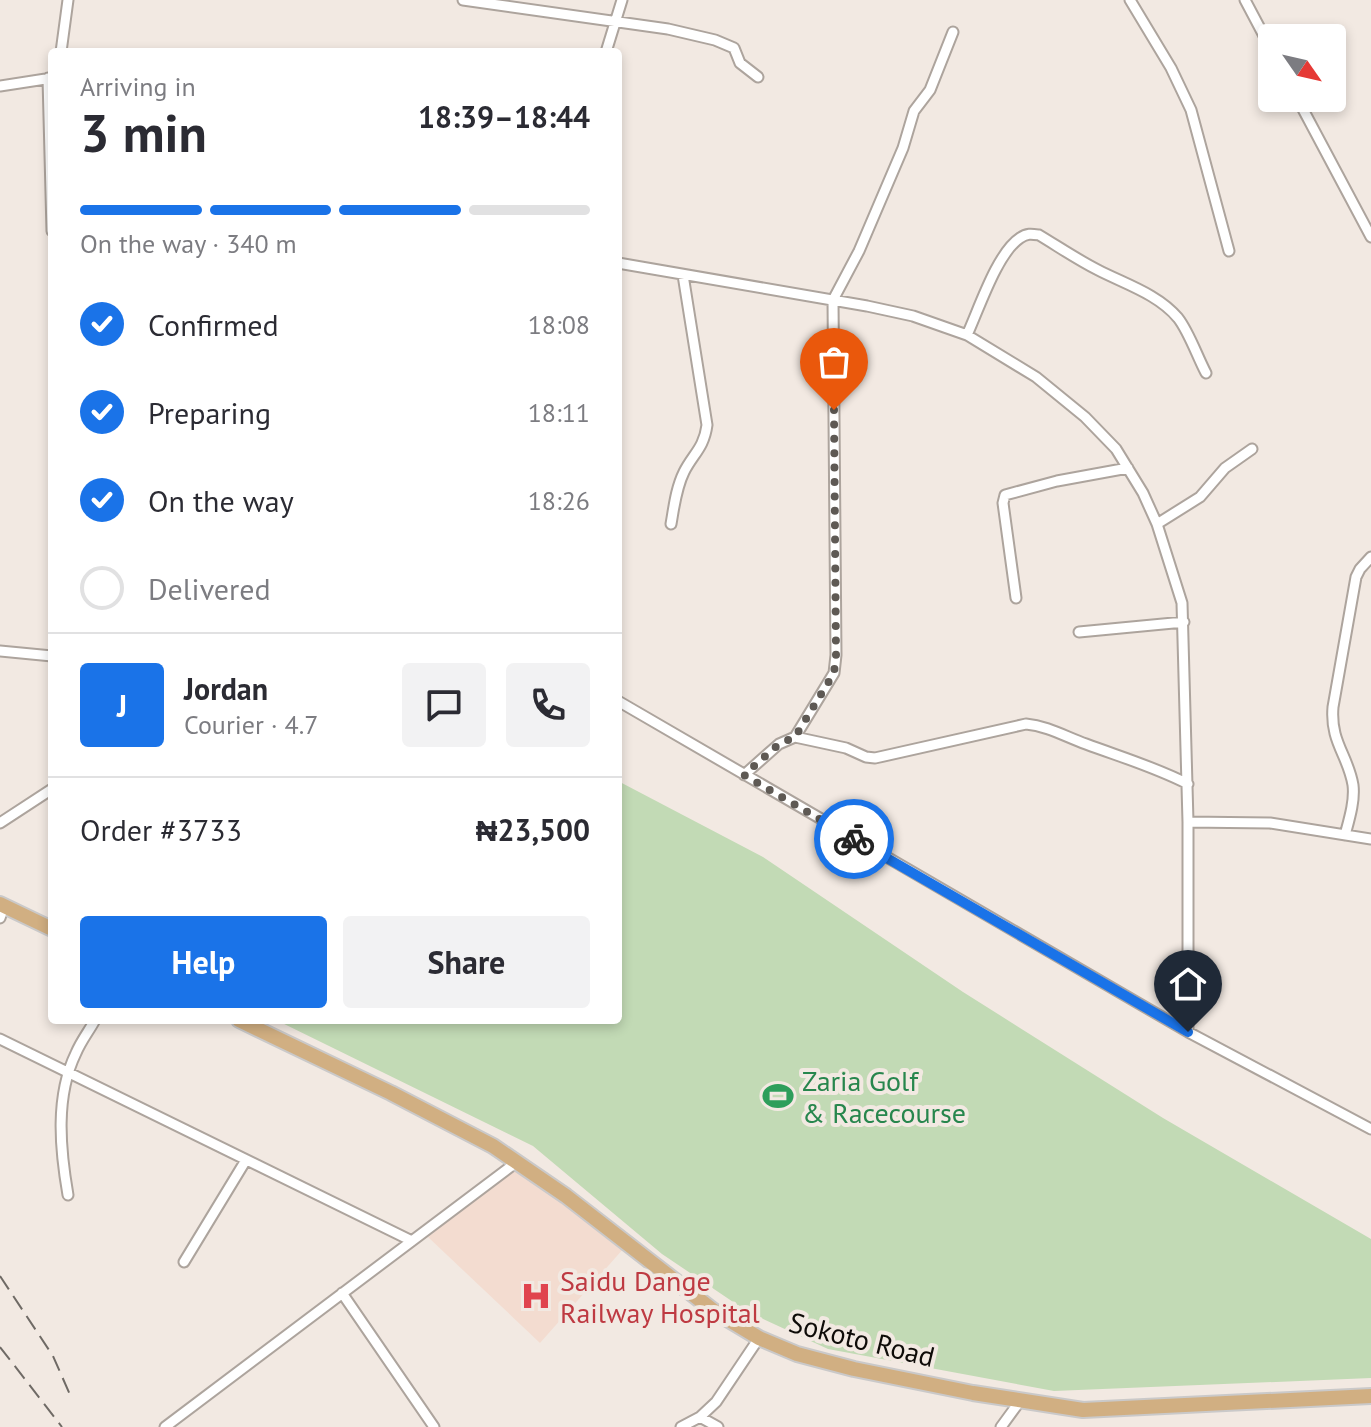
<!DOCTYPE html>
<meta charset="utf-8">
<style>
:root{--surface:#fff;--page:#f2f2f3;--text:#2b2b33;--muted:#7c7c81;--line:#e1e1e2;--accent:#1a73e8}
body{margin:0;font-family:"PT Sans",sans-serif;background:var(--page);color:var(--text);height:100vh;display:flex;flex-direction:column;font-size:30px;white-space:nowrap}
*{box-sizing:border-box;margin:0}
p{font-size:26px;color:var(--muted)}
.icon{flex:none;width:44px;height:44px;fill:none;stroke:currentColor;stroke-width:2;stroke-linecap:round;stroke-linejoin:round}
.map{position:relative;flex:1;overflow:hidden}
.side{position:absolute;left:48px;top:48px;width:574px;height:976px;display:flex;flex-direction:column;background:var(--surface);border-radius:8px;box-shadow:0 4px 12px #0003}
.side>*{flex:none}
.needle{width:52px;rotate:124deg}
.buttons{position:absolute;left:1258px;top:24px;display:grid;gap:16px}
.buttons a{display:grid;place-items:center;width:88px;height:88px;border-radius:8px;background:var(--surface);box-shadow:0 4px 12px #0003;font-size:40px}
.pin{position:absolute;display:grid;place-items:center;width:68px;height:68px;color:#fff;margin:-82px -34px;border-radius:50% 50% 50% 0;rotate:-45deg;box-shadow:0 0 8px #0007}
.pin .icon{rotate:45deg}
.courier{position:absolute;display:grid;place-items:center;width:80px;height:80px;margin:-40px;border:6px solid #1a73e8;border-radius:50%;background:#fff;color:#222;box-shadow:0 2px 10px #0007}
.summary em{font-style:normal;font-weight:800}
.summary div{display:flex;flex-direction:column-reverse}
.summary{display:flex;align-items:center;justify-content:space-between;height:136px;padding:0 32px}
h1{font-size:52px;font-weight:800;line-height:60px}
.bar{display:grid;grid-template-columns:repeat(4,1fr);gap:12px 8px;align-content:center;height:96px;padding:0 32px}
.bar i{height:10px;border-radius:6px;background:var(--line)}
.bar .selected{background:var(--accent)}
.bar p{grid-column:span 4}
.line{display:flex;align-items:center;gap:20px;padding:0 32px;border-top:2px solid var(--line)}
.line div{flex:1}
.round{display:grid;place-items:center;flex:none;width:84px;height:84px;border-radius:8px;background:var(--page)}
ol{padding:0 32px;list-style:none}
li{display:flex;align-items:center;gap:24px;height:88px}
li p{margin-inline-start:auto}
li .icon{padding:8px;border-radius:50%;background:var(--accent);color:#fff;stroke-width:4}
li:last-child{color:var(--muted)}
li i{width:44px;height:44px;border:4px solid var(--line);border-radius:50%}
.primary-button{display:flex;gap:16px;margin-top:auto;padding:16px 32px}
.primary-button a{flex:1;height:92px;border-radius:8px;background:var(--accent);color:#fff;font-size:32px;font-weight:800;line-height:92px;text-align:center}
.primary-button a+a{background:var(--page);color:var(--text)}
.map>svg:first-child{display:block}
.medical{fill:#f3dcd0}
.green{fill:#c2dab5}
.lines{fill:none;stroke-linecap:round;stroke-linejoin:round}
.street-casing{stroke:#ada49d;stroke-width:13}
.primary-casing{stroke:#cac9c9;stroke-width:18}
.street{stroke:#fff;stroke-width:9}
.primary{stroke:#d1af82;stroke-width:14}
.rail{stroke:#6f6a65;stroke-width:2;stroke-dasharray:16 8;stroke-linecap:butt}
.done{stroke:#5e5954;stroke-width:8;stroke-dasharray:0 14.4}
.route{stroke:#1a73e8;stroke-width:10}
.labels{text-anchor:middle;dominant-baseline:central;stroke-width:8;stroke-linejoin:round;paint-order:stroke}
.leisure-label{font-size:28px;fill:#27864d;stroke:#f2e9e2;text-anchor:start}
.health-label{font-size:28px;fill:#be3a42;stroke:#f2e9e2;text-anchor:start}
.street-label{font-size:28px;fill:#0e0b08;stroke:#f2e9e2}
</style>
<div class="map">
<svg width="1371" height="1427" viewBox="0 0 1371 1427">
<rect width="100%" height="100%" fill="#f2e9e2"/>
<path class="medical" d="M523,1167L624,1248L540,1343L428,1237L513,1169Z"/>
<path class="green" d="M618,781L763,857L963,992L1163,1118L1371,1239V1378L1054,1391L828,1349L748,1312L662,1254L533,1146L276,1020H618Z"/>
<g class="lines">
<g class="street-casing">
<path id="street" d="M463,0L668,29L715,40L734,48L740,63L758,77
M1130,0L1171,68L1191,110L1229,251
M1245,0L1272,51
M61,52L68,0
M606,52L622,0
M48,78L52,231
M0,86L52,78
M1297,98L1371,237
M618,263L867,306L913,316L967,335L1036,377L1085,417L1116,449L1143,493L1157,524L1182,603L1188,822V1032
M967,335C979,309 997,253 1020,238C1027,233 1032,234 1039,235C1059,247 1078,260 1098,270C1125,284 1158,294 1178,318C1189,332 1197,356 1206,373
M671,524C674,507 676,488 684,472C693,454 704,448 707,425L683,275
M1157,524L1200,497L1225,468L1252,449
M1016,598L1003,503L1005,495L1057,481L1128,468
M1079,632L1184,622
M0,651L52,656
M618,701L1188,1032L1371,1129
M795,737L846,748L866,757L875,758L1026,724C1048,726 1066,737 1086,744C1121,757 1155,767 1188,784
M744,775L779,744L795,737L834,673L836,655L833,300L859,251L903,148L914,111L930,90L953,32
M1188,822L1270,823L1371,839
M0,823L52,789
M1345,835C1349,820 1355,801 1353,785C1348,755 1330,742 1333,707L1356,577L1360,569L1371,557
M0,918L4,906
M0,1039L412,1241
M68,1195C60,1149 55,1096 76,1053C81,1041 89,1031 95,1020
M184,1262L246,1160
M342,1293L434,1427
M700,1417L718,1427
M165,1427L518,1161
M681,1427L700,1417L716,1402L759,1338
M1001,1427L1020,1401"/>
</g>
<g class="primary-casing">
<path id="primary" d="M0,904L52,929
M239,1020L391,1093L493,1146L566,1196L714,1311L759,1338L797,1354L854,1369L973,1393L1083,1410L1371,1396"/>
</g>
<use href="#street" class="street"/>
<use href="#primary" class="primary"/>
<path class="rail" d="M0,1276L53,1356L71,1397
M0,1347L62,1427"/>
</g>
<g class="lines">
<path class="done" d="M834,410L836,655L834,673L795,737L779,744L744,775L854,839"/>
<path class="route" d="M854,839L1188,1032"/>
</g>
<defs>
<g id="stadium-bare" transform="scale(2.4)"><path d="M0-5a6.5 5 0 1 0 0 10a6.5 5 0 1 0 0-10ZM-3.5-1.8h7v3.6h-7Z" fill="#2e9e5b" stroke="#f2e9e2" stroke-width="2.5" paint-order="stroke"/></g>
<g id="hospital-bare" transform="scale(2.4)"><path d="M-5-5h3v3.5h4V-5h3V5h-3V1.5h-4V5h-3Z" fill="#e0444e" stroke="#f2e9e2" stroke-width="2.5" paint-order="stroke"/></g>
</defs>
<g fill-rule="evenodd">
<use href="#stadium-bare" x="778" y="1096"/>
<use href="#hospital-bare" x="536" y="1296"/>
</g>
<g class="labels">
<g class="leisure-label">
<text x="802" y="1080">Zaria Golf<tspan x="802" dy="32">&amp; Racecourse</tspan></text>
</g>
<g class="health-label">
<text x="560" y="1280">Saidu Dange<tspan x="560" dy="32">Railway Hospital</tspan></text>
</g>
<g class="street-label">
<text transform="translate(862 1339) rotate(14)">Sokoto Road</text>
</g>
</g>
</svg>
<div class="buttons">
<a><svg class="needle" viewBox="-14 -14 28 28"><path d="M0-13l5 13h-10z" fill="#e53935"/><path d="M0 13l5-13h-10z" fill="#7c7c81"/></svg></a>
</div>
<div class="pin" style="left:834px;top:410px;background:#ea580c"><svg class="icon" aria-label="bag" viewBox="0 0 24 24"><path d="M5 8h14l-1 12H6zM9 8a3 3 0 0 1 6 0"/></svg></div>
<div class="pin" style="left:1188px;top:1032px;background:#1f2937"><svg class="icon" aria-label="home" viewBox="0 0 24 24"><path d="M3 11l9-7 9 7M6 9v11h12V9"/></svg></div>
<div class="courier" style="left:854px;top:839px"><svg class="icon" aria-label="bike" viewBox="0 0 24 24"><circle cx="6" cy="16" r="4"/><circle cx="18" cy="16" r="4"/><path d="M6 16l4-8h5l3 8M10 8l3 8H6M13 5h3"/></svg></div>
<section class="side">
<div class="summary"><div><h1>3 min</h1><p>Arriving in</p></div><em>18:39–18:44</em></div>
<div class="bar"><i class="selected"></i><i class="selected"></i><i class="selected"></i><i></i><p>On the way · 340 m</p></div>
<ol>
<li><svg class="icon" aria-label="check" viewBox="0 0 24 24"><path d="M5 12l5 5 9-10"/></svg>Confirmed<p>18:08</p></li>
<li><svg class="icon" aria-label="check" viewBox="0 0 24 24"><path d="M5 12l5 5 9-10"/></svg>Preparing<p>18:11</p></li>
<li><svg class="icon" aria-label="check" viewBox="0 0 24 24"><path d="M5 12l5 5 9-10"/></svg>On the way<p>18:26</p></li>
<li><i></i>Delivered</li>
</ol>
<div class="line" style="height:144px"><b class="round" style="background:var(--accent);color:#fff">J</b><div><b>Jordan</b><p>Courier · 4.7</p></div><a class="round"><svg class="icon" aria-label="chat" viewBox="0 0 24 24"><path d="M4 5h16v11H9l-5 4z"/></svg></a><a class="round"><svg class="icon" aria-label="phone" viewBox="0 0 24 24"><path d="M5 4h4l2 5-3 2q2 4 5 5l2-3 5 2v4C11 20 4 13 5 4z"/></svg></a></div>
<div class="line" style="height:104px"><div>Order #3733</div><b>₦23,500</b></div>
<div class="primary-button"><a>Help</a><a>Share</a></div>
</section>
</div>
